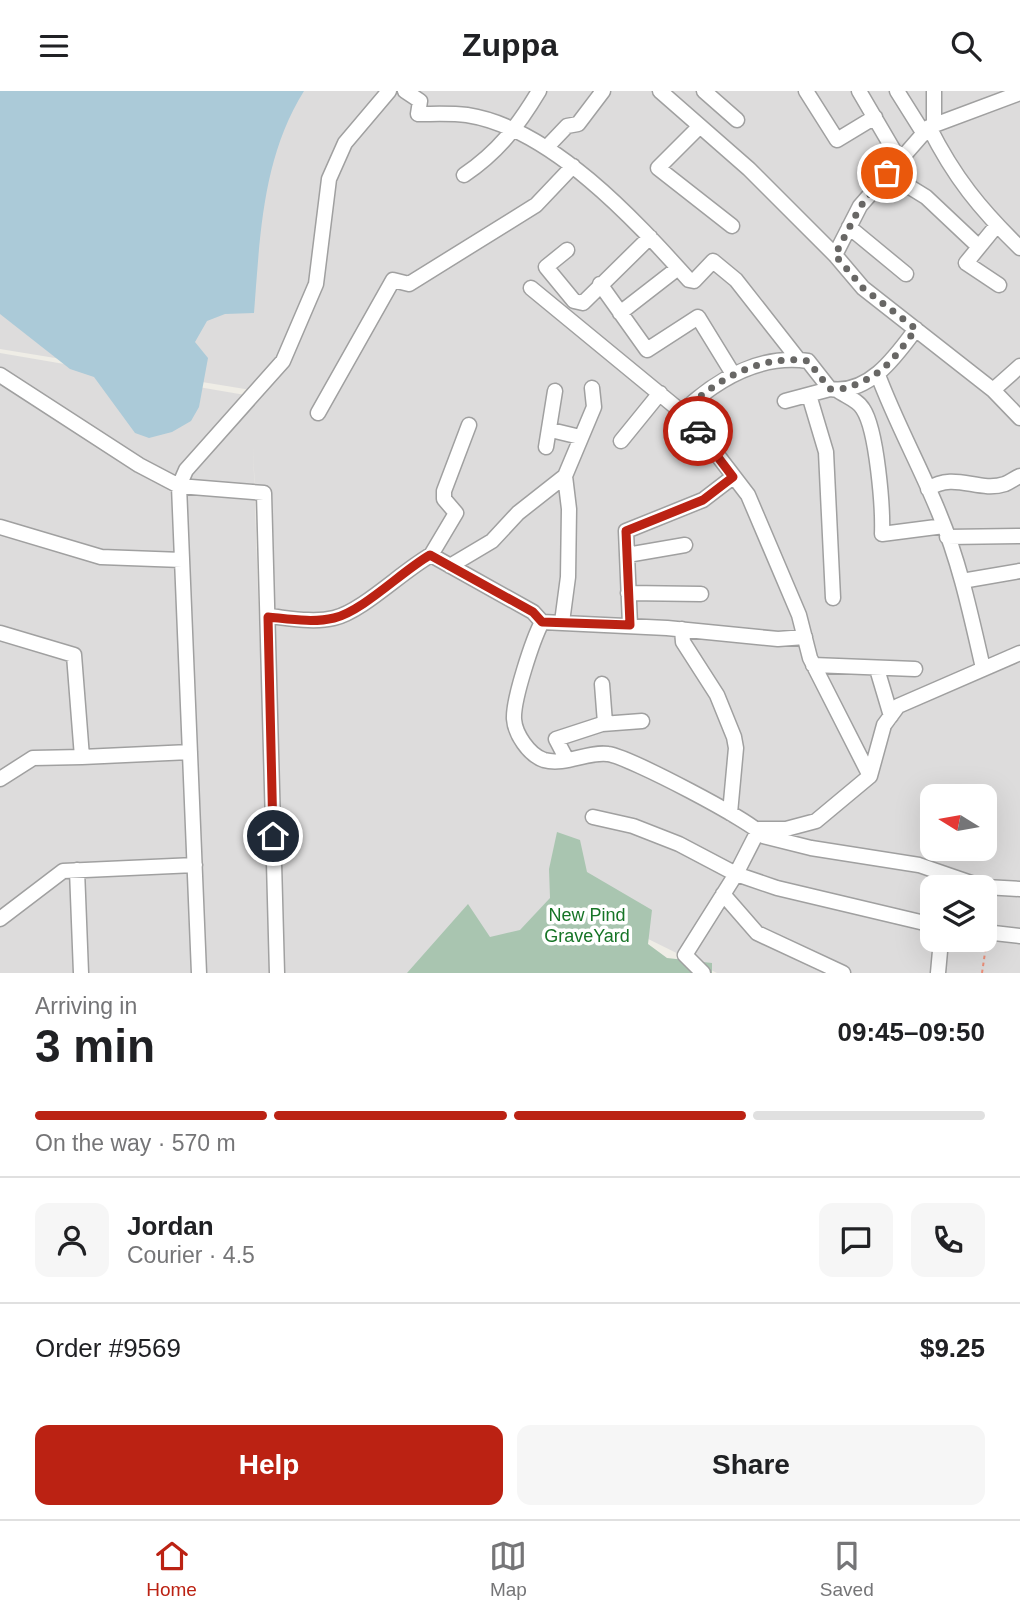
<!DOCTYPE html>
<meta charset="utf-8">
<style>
:root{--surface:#fff;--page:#f6f6f6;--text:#202124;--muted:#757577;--line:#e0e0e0;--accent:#bb2213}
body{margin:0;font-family:Helvetica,sans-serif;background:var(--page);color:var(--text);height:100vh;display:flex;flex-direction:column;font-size:26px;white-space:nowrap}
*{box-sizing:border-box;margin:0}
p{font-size:23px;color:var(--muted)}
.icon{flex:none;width:38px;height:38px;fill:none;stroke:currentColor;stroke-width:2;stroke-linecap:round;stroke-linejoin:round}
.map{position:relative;height:882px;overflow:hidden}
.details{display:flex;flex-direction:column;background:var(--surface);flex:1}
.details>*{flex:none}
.needle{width:46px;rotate:281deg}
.buttons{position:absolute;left:920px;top:693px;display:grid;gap:14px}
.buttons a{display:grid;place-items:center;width:77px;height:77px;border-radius:14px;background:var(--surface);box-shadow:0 7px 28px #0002;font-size:35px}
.pin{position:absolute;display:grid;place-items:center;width:60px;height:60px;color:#fff;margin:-30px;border:4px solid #fff;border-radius:50%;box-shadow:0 2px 7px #0007}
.courier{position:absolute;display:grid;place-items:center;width:70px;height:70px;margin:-35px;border:5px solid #bb2213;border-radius:50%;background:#fff;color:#222;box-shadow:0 2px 9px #0007}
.overview em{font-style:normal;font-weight:600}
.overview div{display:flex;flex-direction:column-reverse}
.overview{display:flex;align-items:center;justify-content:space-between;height:119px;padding:0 35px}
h1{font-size:46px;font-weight:600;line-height:52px}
.bar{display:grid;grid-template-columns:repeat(4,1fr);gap:10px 7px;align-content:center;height:84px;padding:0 35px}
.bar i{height:9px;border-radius:5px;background:var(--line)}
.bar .active{background:var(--accent)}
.bar p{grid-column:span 4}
.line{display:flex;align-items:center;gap:18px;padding:0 35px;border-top:2px solid var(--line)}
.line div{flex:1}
.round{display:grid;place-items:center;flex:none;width:74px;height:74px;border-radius:14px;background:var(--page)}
.primary-button{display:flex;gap:14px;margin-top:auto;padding:14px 35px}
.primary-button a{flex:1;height:80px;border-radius:14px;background:var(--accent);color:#fff;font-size:28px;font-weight:600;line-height:80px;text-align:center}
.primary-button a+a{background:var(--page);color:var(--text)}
header{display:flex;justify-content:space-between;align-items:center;height:91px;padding:0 35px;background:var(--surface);font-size:32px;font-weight:600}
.menu{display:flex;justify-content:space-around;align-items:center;height:98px;border-top:2px solid var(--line);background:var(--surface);font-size:19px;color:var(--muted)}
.menu a{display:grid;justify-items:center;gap:4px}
.menu .active{color:var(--accent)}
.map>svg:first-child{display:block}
.residential{fill:#dddcdc;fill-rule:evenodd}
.cemetery{fill:#a9c5b0}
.water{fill:#abcad8}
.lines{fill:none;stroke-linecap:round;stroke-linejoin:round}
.minor-casing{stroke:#a0a0a0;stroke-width:17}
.path{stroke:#ed8f79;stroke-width:2;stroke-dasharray:3.5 3.5;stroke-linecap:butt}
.minor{stroke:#fff;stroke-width:14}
.done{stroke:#686765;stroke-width:7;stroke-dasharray:0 12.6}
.route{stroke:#bb2213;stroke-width:9}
.labels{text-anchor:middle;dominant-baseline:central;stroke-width:7;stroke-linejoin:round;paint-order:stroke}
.park-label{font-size:18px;fill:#167426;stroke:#fff}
</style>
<header><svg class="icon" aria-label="menu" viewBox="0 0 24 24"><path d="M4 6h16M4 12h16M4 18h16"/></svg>Zuppa<svg class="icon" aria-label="search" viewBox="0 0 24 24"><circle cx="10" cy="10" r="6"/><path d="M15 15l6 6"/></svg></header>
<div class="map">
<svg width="1020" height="882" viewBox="0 0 1020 882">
<rect width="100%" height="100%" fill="#efede6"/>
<path class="residential" d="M0,0H1020V882H717L630,839L530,882H275L253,355L271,882H0V262L251,305V299L0,258ZM933,705H985V758H933ZM933,796H985V849H933Z"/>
<path class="cemetery" d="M557,741L580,749L587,781L652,819L648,853L667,867L712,872V882H407L468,813L490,846L520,839L550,807L549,778Z"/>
<path class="water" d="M0,0H304C262,67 260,146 254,222L225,223L207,230L195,251L208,267L199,316L191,330L172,341L149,347L135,342L94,286L70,278L0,223Z"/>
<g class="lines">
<g class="minor-casing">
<path id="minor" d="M405,0L420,10L418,23C434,23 451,22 467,24C551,37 635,129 689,189L694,190L713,170L736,189L798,268
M660,0L749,78L835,164L863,197L993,299L1020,327
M704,0L737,29
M806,0L837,49L875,26
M859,0L900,70
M897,0L924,43
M934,0V34
M700,35L658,77L732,135
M929,36C954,86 980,118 1020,157
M547,56L567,35L578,33L603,0
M887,82L926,106L978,155
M464,84C498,61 518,35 539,0
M997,134L966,172L999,194
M849,136L906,183
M567,159L546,176L574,210L583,212L650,146
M835,164L860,115L929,36L1020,2
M600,193L647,259L698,226L733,283
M531,197L689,327L748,404L799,524L810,567L870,685
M620,222L678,177
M0,284L139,374L179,395L264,402L277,882
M878,284C896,332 920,375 939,422C960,472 971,525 983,577
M837,299C845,305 858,309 863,318C877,339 883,417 882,443L944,435
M993,299L1020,275
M809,304L826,361L833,507
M785,310L830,298
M682,321C716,289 760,263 808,270L830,298C869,304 896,265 916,238
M318,322L393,189L409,193L536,114L573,75
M551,339L580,346
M621,350L660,302
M546,356L555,300
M928,398C955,380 978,402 1005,393C1010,391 1015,387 1020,385
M0,436L101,466L182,469
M947,446L1020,445
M431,464L456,422L444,408V400L469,334
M627,464L685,454
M450,475L492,450L518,422L565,385
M962,490L1020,480
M628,502L701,503
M268,525C289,527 313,532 334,527C363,520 402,480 431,464L533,521L542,531L667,537L778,548L805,546
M542,531C533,548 513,608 514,628C515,643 529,664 544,669C565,675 588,660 608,663C627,665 756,732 763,745L811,757L919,774L983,796
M562,531L568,486L569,418L565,385L594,316L592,297
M630,534L626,440L703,409L733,386
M682,538L683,551L717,604L734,646L736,657L730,722
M0,542L74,564L82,666L33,667L0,688
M813,574L915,578
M877,578L891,625
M602,593L605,632
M82,666L190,661
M567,669L556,648L602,633L642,630
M593,726L633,735L679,753L736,783L777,797L933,834
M77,779L81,882
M985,796L1020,798
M723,803L757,842L843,882
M0,828L63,780L195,774
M985,841L1020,845
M199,882L179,395L186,379L283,270L316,193L329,88L345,52L389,0
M703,882L685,864L736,783L759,738H786L816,730L870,685L884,634L898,615L1020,562
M938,882L941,849"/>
</g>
<path class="path" d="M982,882L986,855"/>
<use href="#minor" class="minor"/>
</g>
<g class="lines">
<path class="done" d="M698,340L682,321C716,289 760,263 808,270L830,298L837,299C879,289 891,272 916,238L863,197L835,164L860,116L887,82"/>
<path class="route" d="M273,745L268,526C289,528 313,532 334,527C363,520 402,480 430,464L533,521L542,531L630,534L626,440L703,409L733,386L698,340"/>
</g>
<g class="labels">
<g class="park-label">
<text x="587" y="824">New Pind<tspan x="587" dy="21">GraveYard</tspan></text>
</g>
</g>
</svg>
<div class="buttons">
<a><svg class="needle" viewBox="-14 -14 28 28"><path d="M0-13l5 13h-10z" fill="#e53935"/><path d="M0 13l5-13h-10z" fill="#757577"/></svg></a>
<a><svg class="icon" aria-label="layers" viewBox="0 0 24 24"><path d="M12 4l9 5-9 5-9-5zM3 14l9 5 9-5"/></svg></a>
</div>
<div class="pin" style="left:887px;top:82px;background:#ea580c"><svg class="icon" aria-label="bag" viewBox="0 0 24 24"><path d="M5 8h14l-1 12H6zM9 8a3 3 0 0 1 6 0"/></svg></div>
<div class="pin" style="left:273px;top:745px;background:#1f2937"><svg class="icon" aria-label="home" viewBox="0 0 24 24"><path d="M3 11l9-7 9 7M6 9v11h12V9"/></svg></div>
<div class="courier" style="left:698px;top:340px"><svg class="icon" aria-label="car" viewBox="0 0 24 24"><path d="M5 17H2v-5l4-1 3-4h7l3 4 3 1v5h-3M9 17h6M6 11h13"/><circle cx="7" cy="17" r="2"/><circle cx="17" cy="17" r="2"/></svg></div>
</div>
<section class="details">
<div class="overview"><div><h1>3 min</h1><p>Arriving in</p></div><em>09:45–09:50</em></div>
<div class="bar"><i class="active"></i><i class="active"></i><i class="active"></i><i></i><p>On the way · 570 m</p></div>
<div class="line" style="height:126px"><a class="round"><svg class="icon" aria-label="person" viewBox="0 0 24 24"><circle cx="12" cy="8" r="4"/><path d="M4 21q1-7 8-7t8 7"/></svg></a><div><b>Jordan</b><p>Courier · 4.5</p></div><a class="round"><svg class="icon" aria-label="chat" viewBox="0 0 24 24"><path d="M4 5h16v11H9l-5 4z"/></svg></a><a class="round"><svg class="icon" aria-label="phone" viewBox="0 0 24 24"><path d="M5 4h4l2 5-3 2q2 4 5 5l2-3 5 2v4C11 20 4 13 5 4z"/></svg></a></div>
<div class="line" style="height:91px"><div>Order #9569</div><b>$9.25</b></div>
<div class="primary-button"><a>Help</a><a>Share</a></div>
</section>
<nav class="menu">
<a class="active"><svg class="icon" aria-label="home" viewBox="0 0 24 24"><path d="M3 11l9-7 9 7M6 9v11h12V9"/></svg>Home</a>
<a><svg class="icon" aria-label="map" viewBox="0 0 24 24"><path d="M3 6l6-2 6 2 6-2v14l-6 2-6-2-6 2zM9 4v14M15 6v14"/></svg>Map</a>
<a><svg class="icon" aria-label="saved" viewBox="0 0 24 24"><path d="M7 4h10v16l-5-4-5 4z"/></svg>Saved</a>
</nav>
